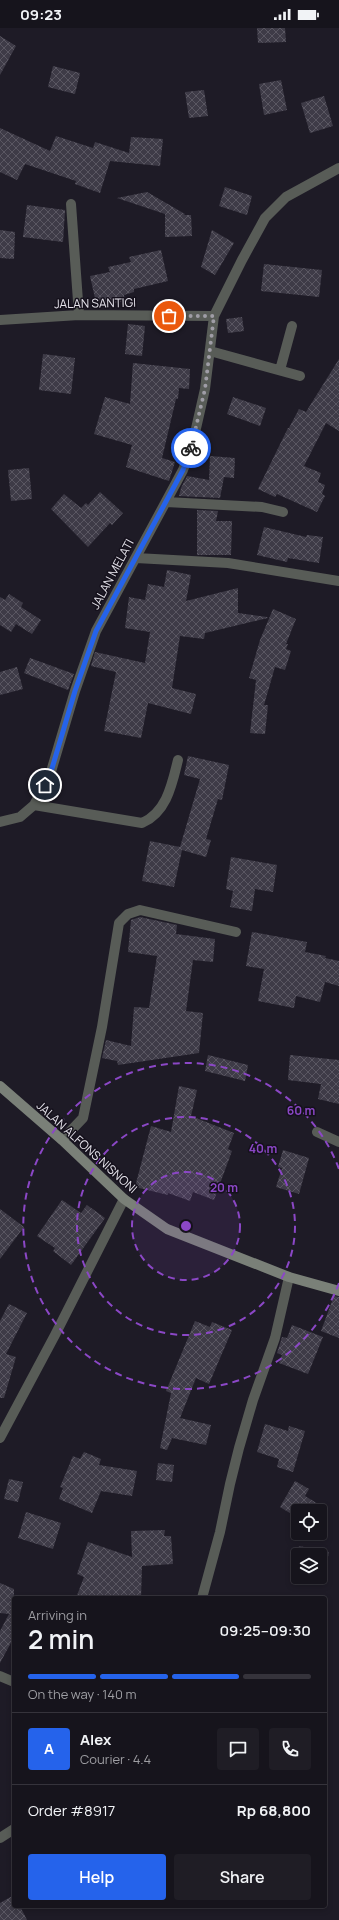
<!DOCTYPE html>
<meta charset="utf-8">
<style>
:root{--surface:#16141c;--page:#1f1d25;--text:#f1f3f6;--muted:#9e9ea3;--line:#35333b;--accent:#2563eb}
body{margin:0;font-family:Manrope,sans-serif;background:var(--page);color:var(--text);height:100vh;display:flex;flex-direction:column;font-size:15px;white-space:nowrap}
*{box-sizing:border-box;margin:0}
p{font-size:13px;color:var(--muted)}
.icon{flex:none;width:22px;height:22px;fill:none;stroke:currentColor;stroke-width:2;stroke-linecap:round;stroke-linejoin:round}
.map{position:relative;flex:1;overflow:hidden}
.drawer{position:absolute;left:12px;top:1568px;width:315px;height:312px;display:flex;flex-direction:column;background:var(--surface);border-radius:4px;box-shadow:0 2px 6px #0003,0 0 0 1px var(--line)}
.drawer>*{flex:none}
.controls{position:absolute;left:291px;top:1476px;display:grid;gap:8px}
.controls a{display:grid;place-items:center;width:36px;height:36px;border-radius:4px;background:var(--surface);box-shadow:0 2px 6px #0003,0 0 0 1px var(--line);font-size:20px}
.pin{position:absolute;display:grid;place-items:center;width:34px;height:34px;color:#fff;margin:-17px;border:2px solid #fff;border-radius:50%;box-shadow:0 1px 4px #0007}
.courier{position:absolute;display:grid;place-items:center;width:40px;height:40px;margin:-20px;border:3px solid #2563eb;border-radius:50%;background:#fff;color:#222;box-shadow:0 1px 5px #0007}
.head em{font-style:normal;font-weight:600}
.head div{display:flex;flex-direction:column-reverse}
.head{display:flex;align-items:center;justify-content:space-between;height:68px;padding:0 16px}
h1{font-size:26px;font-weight:600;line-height:30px}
.bar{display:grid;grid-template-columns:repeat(4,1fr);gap:6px 4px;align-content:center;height:48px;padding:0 16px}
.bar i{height:5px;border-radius:3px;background:var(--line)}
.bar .on{background:var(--accent)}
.bar p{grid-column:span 4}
.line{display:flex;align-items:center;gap:10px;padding:0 16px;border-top:1px solid var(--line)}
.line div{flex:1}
.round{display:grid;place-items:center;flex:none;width:42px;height:42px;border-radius:4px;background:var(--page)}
.button{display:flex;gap:8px;margin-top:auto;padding:8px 16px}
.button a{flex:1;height:46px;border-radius:4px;background:var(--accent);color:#fff;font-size:16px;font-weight:600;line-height:46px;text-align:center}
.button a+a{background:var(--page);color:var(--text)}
.status{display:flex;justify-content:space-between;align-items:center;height:28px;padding:0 20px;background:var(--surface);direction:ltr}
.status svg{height:11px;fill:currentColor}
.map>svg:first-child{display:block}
.building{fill:url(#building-cross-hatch);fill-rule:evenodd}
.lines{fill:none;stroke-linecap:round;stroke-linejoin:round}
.minor{stroke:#585c57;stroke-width:10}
.secondary{stroke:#7a8078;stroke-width:10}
.done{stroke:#9f9da6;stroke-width:4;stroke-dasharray:0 7.2}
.route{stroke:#2563eb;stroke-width:5}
.ring{fill:none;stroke:#8b47c6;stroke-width:2;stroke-dasharray:7 5}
.labels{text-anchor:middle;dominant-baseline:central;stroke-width:3;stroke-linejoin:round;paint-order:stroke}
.street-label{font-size:12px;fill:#e5e3eb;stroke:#15111c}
.centre{fill:#8b47c6;stroke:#15111c;stroke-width:2}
.ring-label{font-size:12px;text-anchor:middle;font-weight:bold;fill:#8b47c6;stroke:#15111c;stroke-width:3;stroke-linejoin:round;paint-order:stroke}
</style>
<div class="status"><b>09:23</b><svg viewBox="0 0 49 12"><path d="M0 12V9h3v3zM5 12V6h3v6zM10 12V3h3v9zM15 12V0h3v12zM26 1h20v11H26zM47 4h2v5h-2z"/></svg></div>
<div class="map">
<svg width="339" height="1892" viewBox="0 0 339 1892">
<defs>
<pattern id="building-cross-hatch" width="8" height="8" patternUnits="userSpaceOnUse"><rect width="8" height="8" fill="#3e3b47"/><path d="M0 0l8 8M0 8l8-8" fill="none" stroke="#5a5762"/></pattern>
</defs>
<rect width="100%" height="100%" fill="#1e1b26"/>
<path class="building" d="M257,0H285L286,14L258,15Z
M0,8L16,18L0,47Z
M53,38L80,45L75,66L48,59Z
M281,52L287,82L264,87L259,56Z
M204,62L208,88L189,90L185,64Z
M324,68L333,98L310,105L301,75Z
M0,100L50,123L56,108L93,120L95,114L129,125L131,109L163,111L160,138L110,133L100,165L75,156L76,153L25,136L17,152L0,144Z
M225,159L252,168L247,187L219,178Z
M147,164L185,186L184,187H191L192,208L165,209V186L117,170Z
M27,177L65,182L63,214L23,209Z
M0,202L15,204L14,231L0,230Z
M212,202L234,215L215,247L201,239Z
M161,222L168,253L134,261V264L124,267L125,273L97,279L90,248L110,244L108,239L131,234L129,229Z
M264,236L322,242L319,269L261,263Z
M242,289L244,303L228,305L226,291Z
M128,296L145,298L142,328L125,326Z
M43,326L75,330L71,366L39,362Z
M339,331V403L326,395L304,438L321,445L318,454L325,457L322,466L325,468L317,484L277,466L275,469L258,461L288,400H289L299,381L306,384Z
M133,335L190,341L189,361L179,360L178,371H176L162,430L175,434L169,453L126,439L132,417L94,406L105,369L130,376Z
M233,369L266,380L260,398L227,386Z
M210,428L235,430L234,450L224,449L220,470L179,468L181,460L187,448L209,452Z
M29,440L32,471L11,473L8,442Z
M100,464L123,485L112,497L110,495L88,519L51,481L64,466L81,480L86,475L88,477Z
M197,482L218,483L216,493H232L231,527H197Z
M264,499L306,509L307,507L323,509L319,535L288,530L287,534L257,527Z
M167,542L191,547L186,573L238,560V585L267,589L268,590L205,605L204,611L180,608L172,660L196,666L191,686L148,675L141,710L104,703L116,644L91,638L95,624L145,635L150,604L125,600L129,569L145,572L148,556L164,559Z
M9,566L23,575L21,579L41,592L32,606L16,596L11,604L0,597V569L5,572Z
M273,581L296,591L286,616H288L286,621L291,623L285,642L275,639L264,677H268L265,706L250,705L256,652L249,650L260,612Z
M30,630L74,646L68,662L24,645Z
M17,639L23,661L0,667V644Z
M188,728L229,737L222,772L218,771L206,811L211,812L206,829L182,822L174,859L142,853L150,813L180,819L200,751L184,747Z
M231,829L277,837L273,864L255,861L252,883L230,879L233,863L226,861Z
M140,889L177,897L176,906L215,911L213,934L193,932L186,983L203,985L199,1025L118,1037L117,1033L102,1030L106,1012L131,1018L134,979L149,980L157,928L128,924L131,892Z
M252,904L307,914L305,924L326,928L325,930L339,933V958L325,954L320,974L296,968L294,980L258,973L264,941L246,938Z
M208,1027L248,1037L245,1053L205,1043Z
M290,1027L339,1032V1076L318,1071L321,1056L288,1052Z
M179,1058L197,1062L191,1088L234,1105L228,1121L232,1123L214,1172L193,1164L190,1173L168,1165V1167L135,1159L151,1098L171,1104Z
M283,1122L309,1130L299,1166L276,1159L282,1140L278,1139Z
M62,1172L81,1185L87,1177L105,1190L71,1237L53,1223L55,1220L37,1208Z
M0,1181L24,1199L0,1231Z
M334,1268L339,1269V1310L321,1303Z
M9,1276L27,1285L6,1326L16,1329L4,1370H0V1293Z
M195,1293L210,1299L212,1294L232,1302L209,1356L196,1350L180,1390L211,1397L206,1417L172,1410L167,1422L160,1420L171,1365L166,1363Z
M292,1297L323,1309L308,1346L279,1335L282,1327L277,1325L282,1309L287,1310Z
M265,1396L288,1403L289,1398L305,1403L293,1444L277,1439L279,1431L257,1424Z
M84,1424L101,1431L99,1437L137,1443L132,1468L101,1463L92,1485L59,1471L63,1460L60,1459L73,1428L80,1431Z
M158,1435L174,1437L172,1454L156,1452Z
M9,1451L23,1454L18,1474L4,1471Z
M295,1453L309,1461L305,1468L328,1482L320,1495V1483H298V1490L280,1479Z
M26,1484L61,1495L53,1521L18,1510Z
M165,1502L164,1508H171L173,1536L142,1538L141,1570H76L84,1549L77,1546L88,1514L132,1529L131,1503Z
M299,1518L329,1524L322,1557L292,1550ZM298,1527H320V1549H298Z
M0,1555L14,1561V1609L0,1635V1603L9,1586L0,1585Z
M14,1867V1878H20L27,1892H0V1875Z"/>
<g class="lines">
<path class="minor" d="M71,176L79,287
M0,292L79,287L214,288
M210,323L300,348
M280,342L292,298
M166,474L262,479L283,484
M136,530L228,535L339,553
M34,777L142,795C167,784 172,756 178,732
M0,794L20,789L34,777L50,747L75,663L96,603L183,442L192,418L205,361L214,288L242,232L265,190L286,169L339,140
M317,1104L339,1114
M62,1112L83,1090L102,999L119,895L128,886L140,882L236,904
M0,1410L55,1307L124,1171
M202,1570L220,1504L230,1456L239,1420L253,1372L275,1310L289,1249
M0,1648L14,1654
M0,1810L14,1801"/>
<path class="secondary" d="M0,1058L62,1112L124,1171L167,1201L289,1249L339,1263"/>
</g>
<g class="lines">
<path class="done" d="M169,288H214L205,361L191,420"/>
<path class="route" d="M45,757L50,747L75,663L96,603L183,442L191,420"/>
</g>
<circle cx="186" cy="1198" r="54" fill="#8b47c6" fill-opacity=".12"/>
<g class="ring">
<circle cx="186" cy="1198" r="54"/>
<circle cx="186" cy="1198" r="109"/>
<path d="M339 1255A163 163 0 1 1 339 1141"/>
</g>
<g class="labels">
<g class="street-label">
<text transform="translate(95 275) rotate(-1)">JALAN SANTIGI</text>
<text transform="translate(112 546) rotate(-62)">JALAN MELATI</text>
<text transform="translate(87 1119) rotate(42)">JALAN ALFONS NISNONI</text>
</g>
</g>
<circle cx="186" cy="1198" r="6" class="centre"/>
<g class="ring-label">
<text x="301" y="1087">60 m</text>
<text x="263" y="1125">40 m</text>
<text x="224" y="1164">20 m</text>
</g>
</svg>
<div class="controls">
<a><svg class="icon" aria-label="locate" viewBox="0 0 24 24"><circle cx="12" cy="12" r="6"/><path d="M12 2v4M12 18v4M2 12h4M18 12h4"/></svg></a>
<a><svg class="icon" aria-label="layers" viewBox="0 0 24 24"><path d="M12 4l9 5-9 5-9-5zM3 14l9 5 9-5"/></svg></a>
</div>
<div class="pin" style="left:169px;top:288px;background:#ea580c"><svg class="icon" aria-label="bag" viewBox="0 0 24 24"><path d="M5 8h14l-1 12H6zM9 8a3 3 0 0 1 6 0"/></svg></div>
<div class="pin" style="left:45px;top:757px;background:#1f2937"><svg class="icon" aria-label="home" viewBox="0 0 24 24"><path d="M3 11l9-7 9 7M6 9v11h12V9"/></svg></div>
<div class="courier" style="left:191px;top:420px"><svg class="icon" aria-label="bike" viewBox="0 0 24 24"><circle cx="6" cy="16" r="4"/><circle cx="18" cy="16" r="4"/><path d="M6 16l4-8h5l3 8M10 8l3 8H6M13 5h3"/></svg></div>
<section class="drawer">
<div class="head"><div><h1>2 min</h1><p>Arriving in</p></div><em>09:25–09:30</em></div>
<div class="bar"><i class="on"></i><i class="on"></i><i class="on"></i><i></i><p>On the way · 140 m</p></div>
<div class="line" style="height:72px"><b class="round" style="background:var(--accent);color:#fff">A</b><div><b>Alex</b><p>Courier · 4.4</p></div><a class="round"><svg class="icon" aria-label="chat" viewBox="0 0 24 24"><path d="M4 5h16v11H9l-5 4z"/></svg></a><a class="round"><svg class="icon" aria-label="phone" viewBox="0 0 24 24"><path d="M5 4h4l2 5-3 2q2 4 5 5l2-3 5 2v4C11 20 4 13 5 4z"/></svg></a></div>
<div class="line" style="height:52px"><div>Order #8917</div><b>Rp 68,800</b></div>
<div class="button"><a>Help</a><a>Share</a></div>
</section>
</div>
